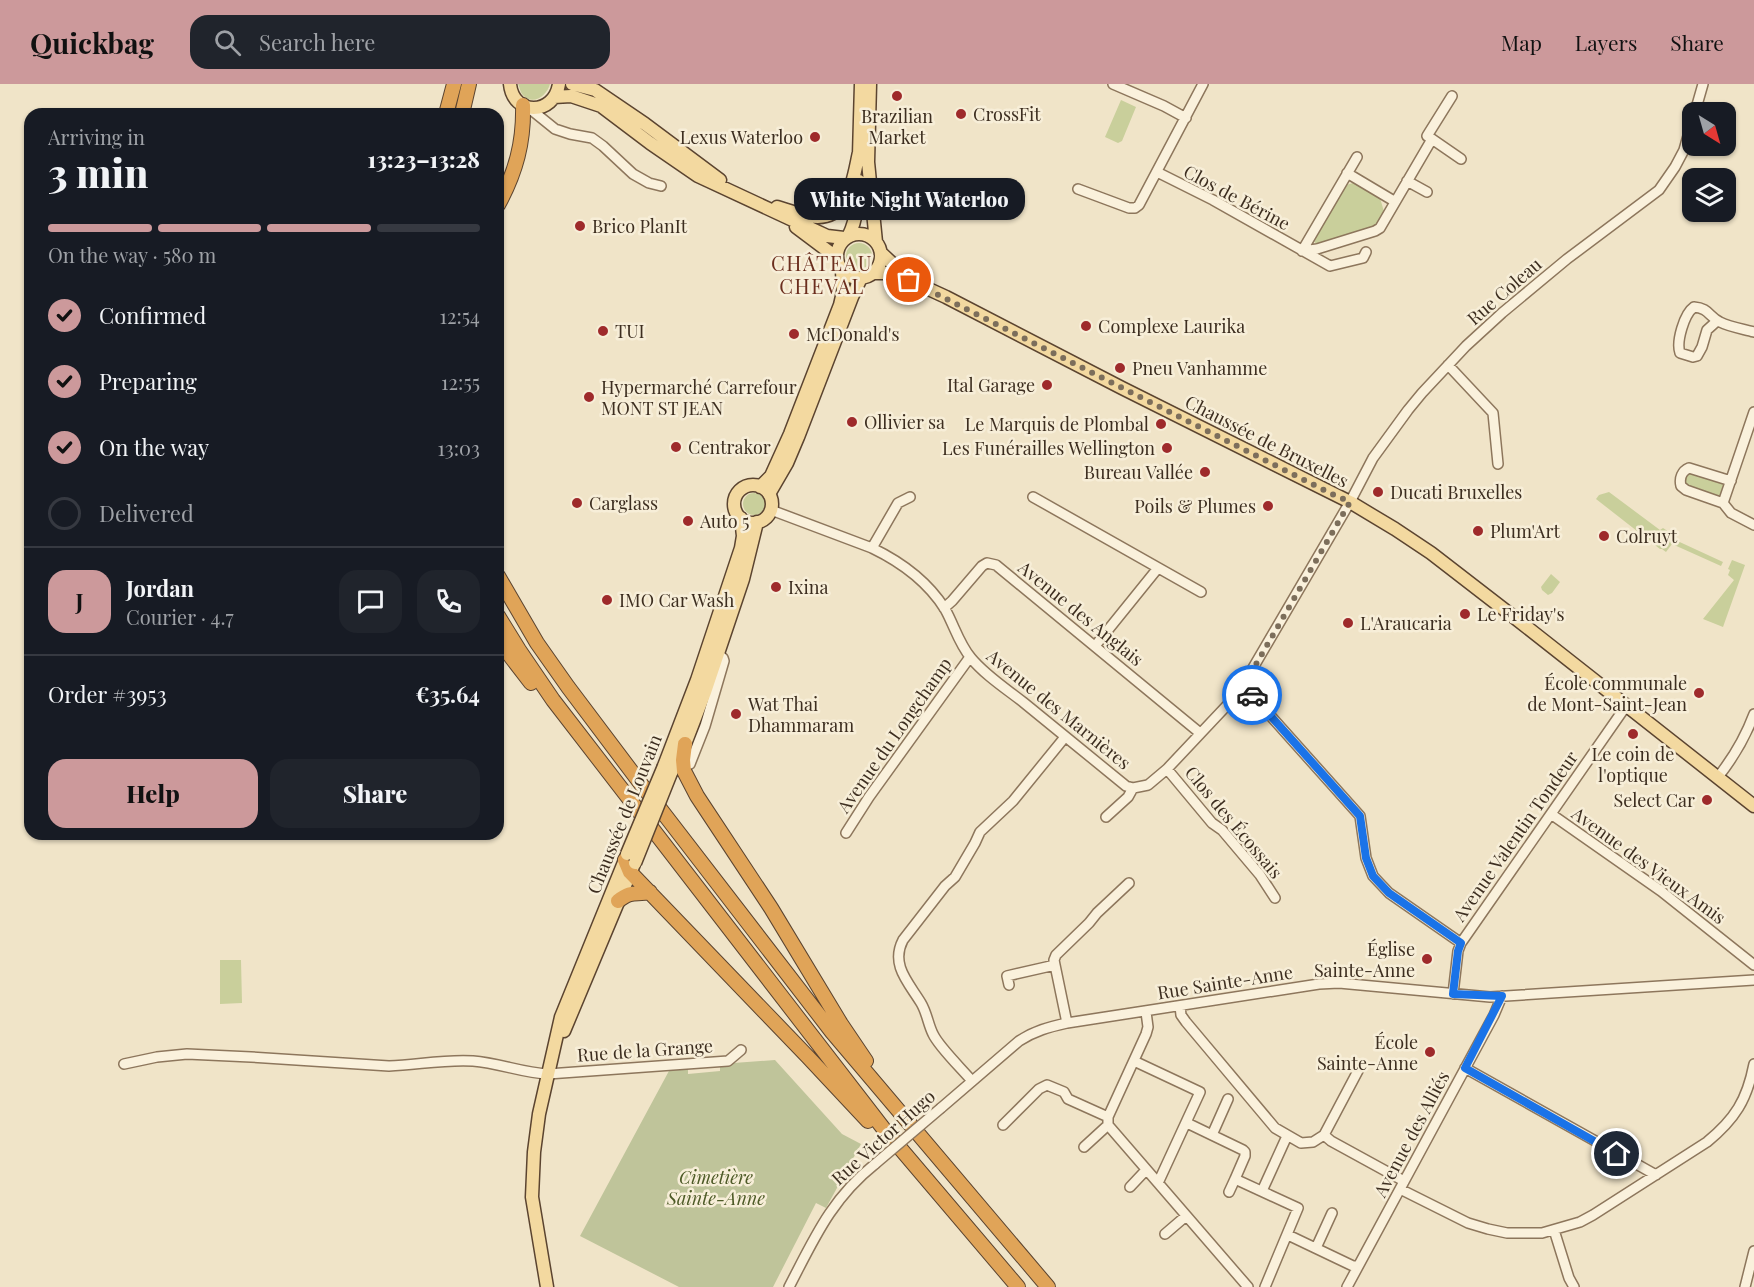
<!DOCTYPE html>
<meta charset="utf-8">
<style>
:root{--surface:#171b24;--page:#20242c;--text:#f1f3f6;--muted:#9ea1a6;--line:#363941;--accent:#cc999b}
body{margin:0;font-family:"Playfair Display",serif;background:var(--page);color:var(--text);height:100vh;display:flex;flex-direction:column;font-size:22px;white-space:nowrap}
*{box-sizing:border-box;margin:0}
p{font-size:20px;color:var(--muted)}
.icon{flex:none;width:33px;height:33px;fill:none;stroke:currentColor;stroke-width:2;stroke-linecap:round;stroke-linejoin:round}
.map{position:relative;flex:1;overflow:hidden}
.drawer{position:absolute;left:24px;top:24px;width:480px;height:732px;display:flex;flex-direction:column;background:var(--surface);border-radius:18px;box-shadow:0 2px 4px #0004}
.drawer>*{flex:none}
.needle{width:39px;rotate:143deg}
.buttons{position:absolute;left:1682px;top:18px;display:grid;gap:12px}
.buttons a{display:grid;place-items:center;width:54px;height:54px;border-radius:12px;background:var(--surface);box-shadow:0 2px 4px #0004;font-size:30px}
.pin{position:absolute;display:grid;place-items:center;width:51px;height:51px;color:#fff;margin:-26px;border:3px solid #fff;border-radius:50%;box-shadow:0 2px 6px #0007}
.courier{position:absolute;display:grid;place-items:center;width:60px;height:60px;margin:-30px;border:4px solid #1a73e8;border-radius:50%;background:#fff;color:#222;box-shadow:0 2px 8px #0007}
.bubble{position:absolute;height:42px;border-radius:18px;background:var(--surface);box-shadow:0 2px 4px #0004;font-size:20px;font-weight:800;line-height:42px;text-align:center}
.headline em{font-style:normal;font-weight:800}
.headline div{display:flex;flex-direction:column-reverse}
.headline{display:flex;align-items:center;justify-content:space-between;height:102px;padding:0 24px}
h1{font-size:39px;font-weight:800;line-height:45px}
.bar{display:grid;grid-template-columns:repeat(4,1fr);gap:9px 6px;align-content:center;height:72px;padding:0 24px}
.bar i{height:8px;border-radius:4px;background:var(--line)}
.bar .active{background:var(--accent)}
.bar p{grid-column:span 4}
.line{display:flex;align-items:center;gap:15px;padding:0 24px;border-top:2px solid var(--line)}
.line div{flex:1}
.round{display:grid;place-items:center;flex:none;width:63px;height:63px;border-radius:18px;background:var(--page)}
ol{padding:0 24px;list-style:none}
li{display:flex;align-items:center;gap:18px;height:66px}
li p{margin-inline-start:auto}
li .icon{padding:6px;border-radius:50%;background:var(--accent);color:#111;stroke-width:4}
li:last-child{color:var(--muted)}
li i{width:33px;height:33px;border:3px solid var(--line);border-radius:50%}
.cta{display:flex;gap:12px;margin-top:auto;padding:12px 24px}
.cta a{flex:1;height:69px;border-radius:18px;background:var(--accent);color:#111;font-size:24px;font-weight:800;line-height:69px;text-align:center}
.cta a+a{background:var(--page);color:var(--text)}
header{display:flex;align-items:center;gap:36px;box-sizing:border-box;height:84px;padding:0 30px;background:var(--accent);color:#111}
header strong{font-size:28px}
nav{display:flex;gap:33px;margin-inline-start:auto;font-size:21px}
.search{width:420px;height:54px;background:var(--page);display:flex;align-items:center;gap:15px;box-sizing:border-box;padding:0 21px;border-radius:18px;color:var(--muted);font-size:22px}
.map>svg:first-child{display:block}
.green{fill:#c9cf9b}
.cemetery{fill:#bfc49a}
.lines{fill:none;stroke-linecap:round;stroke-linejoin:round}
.minor-casing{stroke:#8d765c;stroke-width:12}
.major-casing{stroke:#5b4430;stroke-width:15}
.highway-casing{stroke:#5b4430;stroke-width:16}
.minor{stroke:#faf1dc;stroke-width:9}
.major{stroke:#f3d9a0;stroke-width:12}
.highway{stroke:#e0a458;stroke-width:14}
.minor-bridge-casing{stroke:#8d765c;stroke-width:12;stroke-linecap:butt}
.major-bridge-casing{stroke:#5b4430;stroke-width:15;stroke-linecap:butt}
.minor-bridge{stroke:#faf1dc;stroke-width:9}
.major-bridge{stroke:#f3d9a0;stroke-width:12}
.done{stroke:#7c6e5b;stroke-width:6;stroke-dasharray:0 10.8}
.route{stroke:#1a73e8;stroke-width:8}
.poi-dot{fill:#9e2a2b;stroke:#f7eed8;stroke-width:2}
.labels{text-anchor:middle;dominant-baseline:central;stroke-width:5;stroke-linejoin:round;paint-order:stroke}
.poi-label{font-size:18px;fill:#3d2e20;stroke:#f7eed8;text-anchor:start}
.street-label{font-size:18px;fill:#3d2e20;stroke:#f7eed8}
.park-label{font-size:18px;font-style:italic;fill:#4d5a26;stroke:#f7eed8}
.neighbourhood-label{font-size:20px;letter-spacing:1.5px;fill:#6b2e1e;stroke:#f7eed8}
</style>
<header>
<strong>Quickbag</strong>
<div class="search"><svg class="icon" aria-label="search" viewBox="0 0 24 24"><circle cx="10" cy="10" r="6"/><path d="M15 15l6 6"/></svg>Search here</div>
<nav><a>Map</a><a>Layers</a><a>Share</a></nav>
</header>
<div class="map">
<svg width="1754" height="1203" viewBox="0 0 1754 1203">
<rect width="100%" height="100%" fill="#f0e4c8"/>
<path class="green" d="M518,0H550C547,12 532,23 522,10C521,9 519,2 518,0Z
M1121,16L1136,23L1122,57L1118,59L1105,53Z
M1356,98L1380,114L1385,131L1378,142L1317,161L1313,156L1343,102Z
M846 172a13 13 0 1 1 26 0a13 13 0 1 1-26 0Z
M1690,389L1722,398C1725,403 1724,409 1719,412L1687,402L1684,399L1687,391Z
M1609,408L1660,446L1663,444L1669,448L1671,454L1723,478L1721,482L1672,460L1666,468L1662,465H1660L1596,415L1599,411Z
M743 420a11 11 0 1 1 22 0a11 11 0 1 1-22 0Z
M1732,476L1745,481L1723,543L1703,535L1734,496L1728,491L1730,486L1728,485Z
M1551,490L1560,498L1552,509L1548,511L1542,506L1541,503Z
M220,876H241L242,919L220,920Z"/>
<path class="cemetery" d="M775,976L842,1050L861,1060L826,1124L816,1119L773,1203H679L580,1152L670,985L688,984V990L720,987V980Z"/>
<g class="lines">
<g class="minor-casing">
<path id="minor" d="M1113,0L1164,22L1186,34
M529,24L555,45L570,50L592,54L603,62L633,90L649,99L661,102
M1695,28L1703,0
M1432,55L1427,52L1452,12
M1157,88L1213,116L1330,182L1363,174L1366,168
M1347,89L1394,117
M1407,97L1427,108
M1078,105L1129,124H1135L1139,121L1203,0
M1302,167L1317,165L1375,147L1380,144L1432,55L1461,75
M1302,167L1357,73
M1717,237L1707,246L1702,263L1697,272L1693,273L1680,269C1676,258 1684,230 1694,223C1709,224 1709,233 1720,238C1730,243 1743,245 1754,248
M1448,281L1493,329L1498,380
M1754,328L1723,419L1731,429L1754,441
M1033,413L1201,508
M1723,419L1686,406L1681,402C1679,394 1682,387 1689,384L1731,397
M771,426L872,464C901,478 928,498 945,525C954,541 959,560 971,574C985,591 1005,604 1023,618C1057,646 1092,674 1126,702L1133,704
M872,464L898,419L910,413
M944,524L952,517L982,482L987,479L996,481L1200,649
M1095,562L1158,484
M1243,601L1360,732L1366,774L1373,792L1389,809L1461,859
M690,680L705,642L724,577L723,574L718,570
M1167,685L1212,739L1222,746L1260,791L1275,814
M1718,693C1733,674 1745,654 1754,630
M1133,704L1148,701L1167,685L1232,616L1243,601L1350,418L1373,374L1408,326L1422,309L1466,262L1502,229L1567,175L1659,106L1675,83L1684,66L1692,38
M1551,730L1661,807L1754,881
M1106,733L1128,713L1133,704
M846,749L869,713L970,573
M1009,901L1007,892L1055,881
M1453,910L1458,867L1461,859L1626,622
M1180,922L1181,931L1186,938L1275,1044L1301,1059L1313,1058L1324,1051L1360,983
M1146,928L1148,943L1146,950L1108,1033V1041L1248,1203
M1067,939L1055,881L1054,876L1056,871L1089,839L1097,829L1129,799
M1134,977L1200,1008L1158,1099
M124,980L157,973L187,970L251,973L389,982C417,981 445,975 473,977C499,979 523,989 548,990L728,977L741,966
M1465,984L1656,1091
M972,997C962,985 939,963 933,950C928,940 927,929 921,919C909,899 890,881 903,856L945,802L955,793L975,759L980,748L1013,717L1065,653
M941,1024L1019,957C1034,947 1049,943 1067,939L1319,900L1339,899L1490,913L1754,896
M1187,1039L1243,1066L1245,1068V1072L1235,1095L1298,1124L1265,1203
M1003,1041L1039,1005L1047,1001L1064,1008L1068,1015L1108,1033
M1212,1051L1228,1015
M1324,1051L1331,1057L1404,1097
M1084,1063L1108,1041
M1130,1103L1146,1086
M1400,1105L1468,1139L1488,1145L1507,1149H1542L1580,1138L1593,1131L1707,1058C1735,1035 1747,1016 1754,980
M1262,1107L1287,1052
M1229,1108L1235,1095
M1554,1146L1569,1194L1574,1203
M1165,1150L1186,1132
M1288,1151L1353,1182H1358
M1316,1164L1332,1129
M789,1203C814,1155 831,1115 875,1080
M1347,1203L1494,931L1502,912
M1745,1203L1754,1167"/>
</g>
<g class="major-casing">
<path id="major" d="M510,0C513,32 554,32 559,0
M572,0L595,6L645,40L720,96
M870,0L868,78L876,158
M554,13L571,12L601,22L650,59L698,92L827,152L844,154
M859,71L861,0
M777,123C787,126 798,130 809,132C851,140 853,92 860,64
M796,143L836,173
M837 172a22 22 0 1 1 44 0a22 22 0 1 1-44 0Z
M849,151C857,135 858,115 859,97
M881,169L909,195
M873,189H887L909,196L946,213L1122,304L1350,418L1395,445L1431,469L1519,537L1754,722
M734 420a19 19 0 1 1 38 0a19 19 0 1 1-38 0Z
M760,403L771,392L790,350L840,221L843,208L842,187
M769,410L787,379L798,353L852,213L861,194
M664,682L697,596L741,464L743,452L741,434
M671,689L685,660L705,608L743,495L757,438
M564,947L634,780
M547,1203L532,1113L534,1068L539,1030L561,933L627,771"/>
</g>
<g class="highway-casing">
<path id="highway" d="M446,30L454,0
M462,30L469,0
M498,121C516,88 524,58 523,21
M498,492L537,559L568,603L641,700L832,948L1048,1203
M498,532L519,566L553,616L883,1044L1018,1203
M498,556L531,599
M685,660L683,676L684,687L697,712L771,824L841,940L866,977
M625,776L630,788L808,973L868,1037
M618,817C632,806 635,811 650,808"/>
</g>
<use href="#minor" class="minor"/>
<use href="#major" class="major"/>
<use href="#highway" class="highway"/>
<g class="minor-bridge-casing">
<path id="minor-bridge" d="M875,1080L941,1024"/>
</g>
<g class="major-bridge-casing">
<path id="major-bridge" d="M627,770L664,682
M635,779L671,689"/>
</g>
<use href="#minor-bridge" class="minor-bridge"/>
<use href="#major-bridge" class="major-bridge"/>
</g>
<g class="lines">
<path class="done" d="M909,196L1332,410L1350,418L1244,601L1252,611"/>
<path class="route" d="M1252,611L1360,732L1366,774L1373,792L1389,809L1461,859L1458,867L1453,910L1502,912L1465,984L1617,1070"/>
</g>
<g class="poi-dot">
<circle cx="897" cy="12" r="6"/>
<circle cx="961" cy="30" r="6"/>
<circle cx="815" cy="53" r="6"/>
<circle cx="580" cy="142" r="6"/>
<circle cx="1086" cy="242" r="6"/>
<circle cx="603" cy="247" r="6"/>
<circle cx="794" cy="250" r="6"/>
<circle cx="1120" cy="284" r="6"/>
<circle cx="1047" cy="301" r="6"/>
<circle cx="589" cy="313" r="6"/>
<circle cx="852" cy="338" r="6"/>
<circle cx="1161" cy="340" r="6"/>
<circle cx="676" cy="363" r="6"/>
<circle cx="1167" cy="364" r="6"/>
<circle cx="1205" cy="388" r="6"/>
<circle cx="1378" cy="408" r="6"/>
<circle cx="577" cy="419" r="6"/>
<circle cx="1268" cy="422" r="6"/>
<circle cx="688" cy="437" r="6"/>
<circle cx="1478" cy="447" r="6"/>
<circle cx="1604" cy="452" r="6"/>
<circle cx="776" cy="503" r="6"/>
<circle cx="607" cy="516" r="6"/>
<circle cx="1465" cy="530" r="6"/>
<circle cx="1348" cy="539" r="6"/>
<circle cx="1699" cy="609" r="6"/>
<circle cx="736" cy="630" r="6"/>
<circle cx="1633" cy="650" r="6"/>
<circle cx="1707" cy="716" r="6"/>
<circle cx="1427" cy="875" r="6"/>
<circle cx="1430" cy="968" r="6"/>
</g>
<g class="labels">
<g class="poi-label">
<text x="973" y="30">CrossFit</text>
<text x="897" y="32" text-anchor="middle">Brazilian<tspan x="897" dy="21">Market</tspan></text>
<text x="803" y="53" text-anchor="end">Lexus Waterloo</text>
<text x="592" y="142">Brico PlanIt</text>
<text x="1098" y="242">Complexe Laurika</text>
<text x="615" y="247">TUI</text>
<text x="806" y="250">McDonald's</text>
<text x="1132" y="284">Pneu Vanhamme</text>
<text x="1035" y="301" text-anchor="end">Ital Garage</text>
<text x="601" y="303">Hypermarché Carrefour<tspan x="601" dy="21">MONT ST JEAN</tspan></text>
<text x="864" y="338">Ollivier sa</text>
<text x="1149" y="340" text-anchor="end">Le Marquis de Plombal</text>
<text x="688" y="363">Centrakor</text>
<text x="1155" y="364" text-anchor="end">Les Funérailles Wellington</text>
<text x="1193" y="388" text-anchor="end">Bureau Vallée</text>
<text x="1390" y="408">Ducati Bruxelles</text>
<text x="589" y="419">Carglass</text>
<text x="1256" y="422" text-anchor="end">Poils &amp; Plumes</text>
<text x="700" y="437">Auto 5</text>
<text x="1490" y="447">Plum'Art</text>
<text x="1616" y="452">Colruyt</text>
<text x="788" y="503">Ixina</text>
<text x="619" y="516">IMO Car Wash</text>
<text x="1477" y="530">Le Friday's</text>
<text x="1360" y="539">L'Araucaria</text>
<text x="1687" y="599" text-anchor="end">École communale<tspan x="1687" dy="21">de Mont-Saint-Jean</tspan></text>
<text x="748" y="620">Wat Thai<tspan x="748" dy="21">Dhammaram</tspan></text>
<text x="1633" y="670" text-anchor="middle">Le coin de<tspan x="1633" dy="21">l'optique</tspan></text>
<text x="1695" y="716" text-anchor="end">Select Car</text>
<text x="1415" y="865" text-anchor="end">Église<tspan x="1415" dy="21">Sainte-Anne</tspan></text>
<text x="1418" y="958" text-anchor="end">École<tspan x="1418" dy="21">Sainte-Anne</tspan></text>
</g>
<g class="street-label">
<text transform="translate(1237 113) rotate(28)">Clos de Bérine</text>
<text transform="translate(1504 207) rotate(-41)">Rue Coleau</text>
<text transform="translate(1267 357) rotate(27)">Chaussée de Bruxelles</text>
<text transform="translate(1081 529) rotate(39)">Avenue des Anglais</text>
<text transform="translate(1059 625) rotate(39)">Avenue des Marnières</text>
<text transform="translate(894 651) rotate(-55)">Avenue du Longchamp</text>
<text transform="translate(624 730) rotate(-68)">Chaussée de Louvain</text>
<text transform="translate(1234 738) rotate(50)">Clos des Écossais</text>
<text transform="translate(1515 752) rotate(-55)">Avenue Valentin Tondeur</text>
<text transform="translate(1649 781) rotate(36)">Avenue des Vieux Amis</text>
<text transform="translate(1225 898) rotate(-9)">Rue Sainte-Anne</text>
<text transform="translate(645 966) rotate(-4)">Rue de la Grange</text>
<text transform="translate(1411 1050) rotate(-62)">Avenue des Alliés</text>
<text transform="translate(883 1053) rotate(-42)">Rue Victor Hugo</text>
</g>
<g class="park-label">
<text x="716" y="1093">Cimetière<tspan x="716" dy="21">Sainte-Anne</tspan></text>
</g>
<g class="neighbourhood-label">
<text x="822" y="178">CHÂTEAU<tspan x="822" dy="23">CHEVAL</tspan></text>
</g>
</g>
</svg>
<div class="buttons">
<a><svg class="needle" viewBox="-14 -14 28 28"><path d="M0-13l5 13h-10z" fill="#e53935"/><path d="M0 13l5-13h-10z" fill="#9ea1a6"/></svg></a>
<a><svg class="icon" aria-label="layers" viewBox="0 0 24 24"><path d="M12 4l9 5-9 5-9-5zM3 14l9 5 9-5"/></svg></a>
</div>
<div class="pin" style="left:909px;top:196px;background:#ea580c"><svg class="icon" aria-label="bag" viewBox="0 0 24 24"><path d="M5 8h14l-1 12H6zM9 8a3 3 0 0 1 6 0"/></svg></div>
<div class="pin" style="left:1617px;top:1070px;background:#1f2937"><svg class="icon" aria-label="home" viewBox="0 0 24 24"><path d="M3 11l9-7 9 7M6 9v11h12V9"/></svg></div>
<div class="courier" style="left:1252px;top:611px"><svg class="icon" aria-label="car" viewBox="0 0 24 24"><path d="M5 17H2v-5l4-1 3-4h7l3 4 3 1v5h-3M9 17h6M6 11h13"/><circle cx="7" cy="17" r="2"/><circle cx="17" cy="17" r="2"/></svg></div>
<div class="bubble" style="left:794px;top:94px;width:231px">White Night Waterloo</div>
<section class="drawer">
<div class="headline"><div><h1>3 min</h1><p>Arriving in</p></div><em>13:23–13:28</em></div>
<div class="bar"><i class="active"></i><i class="active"></i><i class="active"></i><i></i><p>On the way · 580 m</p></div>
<ol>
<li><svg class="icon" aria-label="check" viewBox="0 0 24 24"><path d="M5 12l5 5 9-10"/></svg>Confirmed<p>12:54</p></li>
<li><svg class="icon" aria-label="check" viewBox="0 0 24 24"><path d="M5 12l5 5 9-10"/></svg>Preparing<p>12:55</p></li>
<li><svg class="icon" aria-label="check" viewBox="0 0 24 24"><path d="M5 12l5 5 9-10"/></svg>On the way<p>13:03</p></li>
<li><i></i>Delivered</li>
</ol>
<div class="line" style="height:108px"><b class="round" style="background:var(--accent);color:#111">J</b><div><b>Jordan</b><p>Courier · 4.7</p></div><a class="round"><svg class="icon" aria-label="chat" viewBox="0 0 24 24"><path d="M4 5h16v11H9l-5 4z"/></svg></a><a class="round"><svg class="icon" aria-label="phone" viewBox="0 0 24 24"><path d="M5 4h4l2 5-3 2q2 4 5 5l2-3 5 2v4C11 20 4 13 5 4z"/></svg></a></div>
<div class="line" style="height:78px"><div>Order #3953</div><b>€35.64</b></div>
<div class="cta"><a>Help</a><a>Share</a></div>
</section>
</div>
